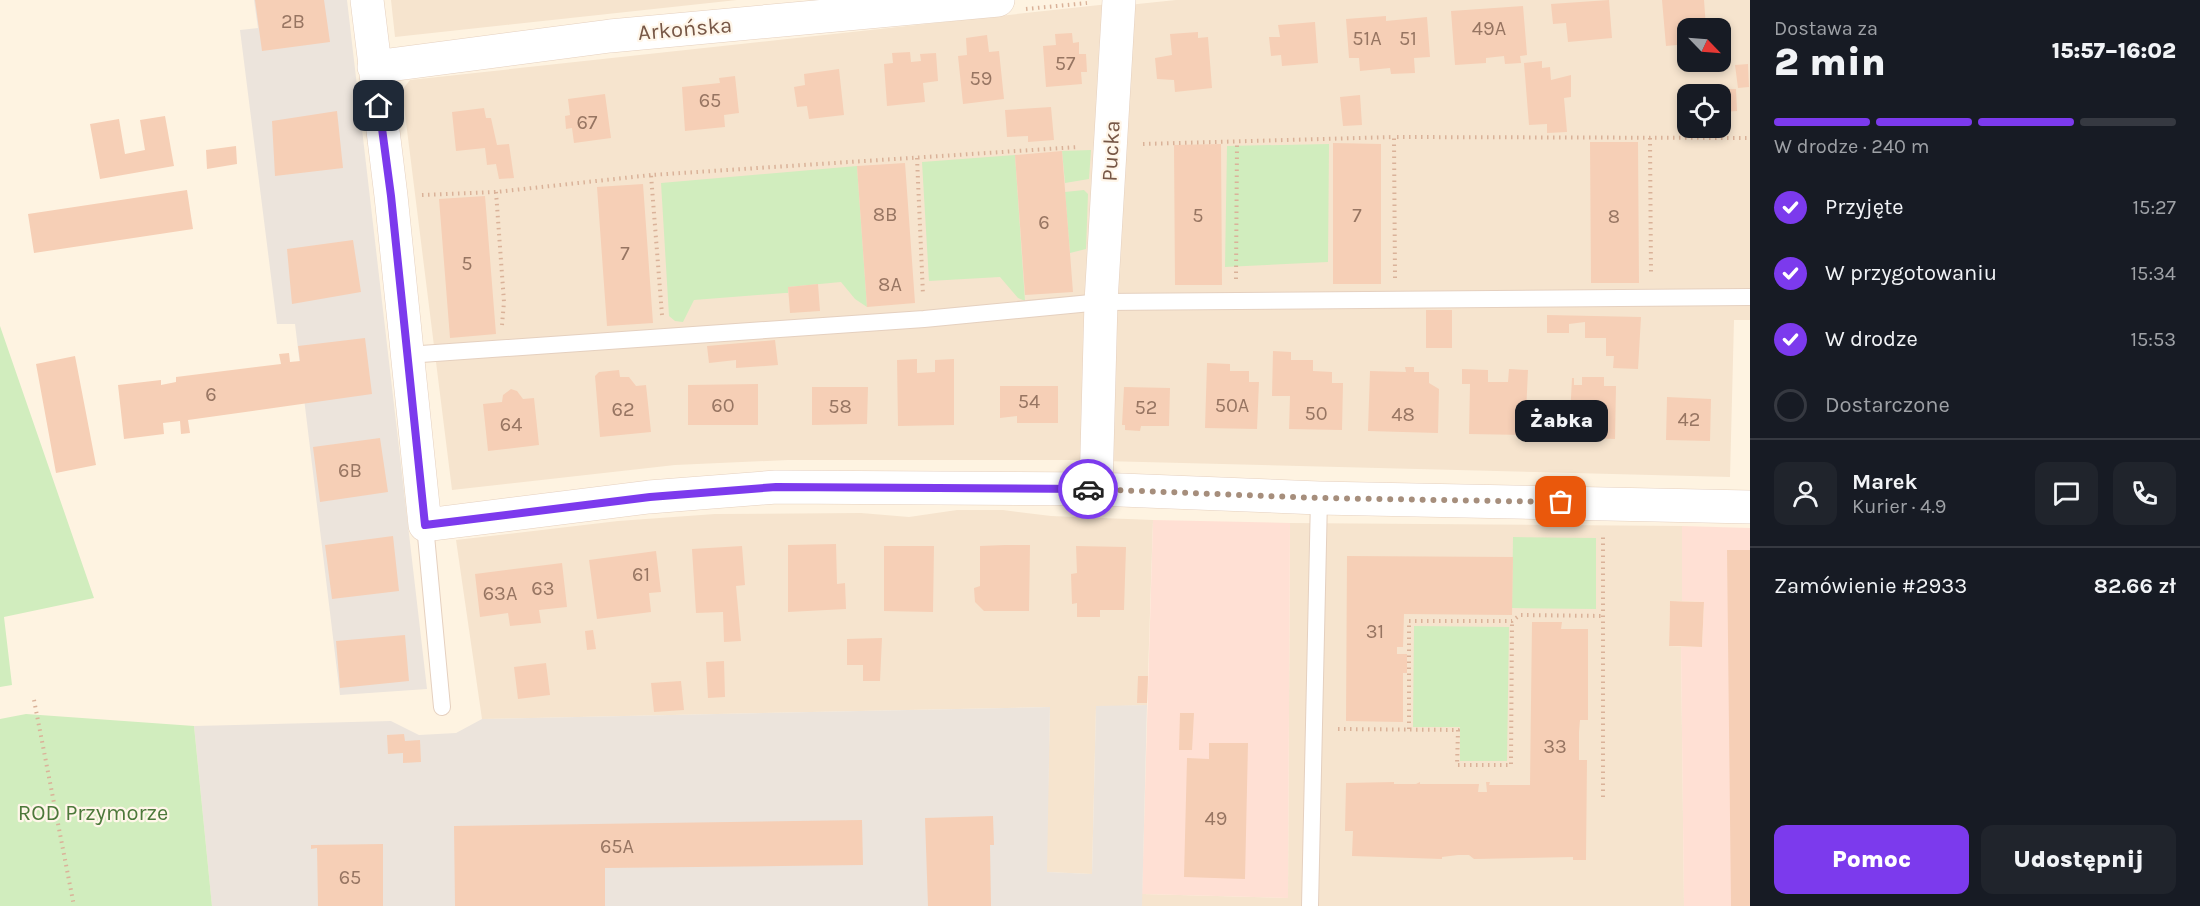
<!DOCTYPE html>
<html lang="pl">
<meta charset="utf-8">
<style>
:root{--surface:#171b24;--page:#20242c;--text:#f1f3f6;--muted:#9ea1a6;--line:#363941;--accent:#7c3aed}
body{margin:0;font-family:Karla,sans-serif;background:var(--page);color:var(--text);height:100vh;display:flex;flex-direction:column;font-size:22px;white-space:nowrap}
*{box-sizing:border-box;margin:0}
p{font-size:20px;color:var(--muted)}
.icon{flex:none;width:33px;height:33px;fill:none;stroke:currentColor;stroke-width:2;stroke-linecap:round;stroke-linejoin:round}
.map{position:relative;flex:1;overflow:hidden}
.drawer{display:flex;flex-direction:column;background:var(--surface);width:450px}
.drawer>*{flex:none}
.needle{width:39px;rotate:115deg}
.tools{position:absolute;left:1677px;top:18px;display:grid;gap:12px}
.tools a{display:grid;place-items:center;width:54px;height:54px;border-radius:12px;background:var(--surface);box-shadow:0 3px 9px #0003;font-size:30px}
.pin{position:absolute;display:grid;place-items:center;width:51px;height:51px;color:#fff;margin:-26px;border-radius:12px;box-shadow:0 3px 9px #0006}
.courier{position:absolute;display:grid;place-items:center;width:60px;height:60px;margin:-30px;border:4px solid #7c3aed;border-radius:50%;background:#fff;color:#222;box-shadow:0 2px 8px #0007}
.bubble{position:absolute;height:42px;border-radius:12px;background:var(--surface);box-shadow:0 3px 9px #0003;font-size:20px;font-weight:800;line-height:42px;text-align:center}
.head em{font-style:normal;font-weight:800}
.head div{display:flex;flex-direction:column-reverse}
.head{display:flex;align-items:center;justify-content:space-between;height:102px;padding:0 24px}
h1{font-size:39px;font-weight:800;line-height:45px}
.bar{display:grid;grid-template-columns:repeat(4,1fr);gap:9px 6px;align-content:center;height:72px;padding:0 24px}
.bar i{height:8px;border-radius:4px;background:var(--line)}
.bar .current{background:var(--accent)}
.bar p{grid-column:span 4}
.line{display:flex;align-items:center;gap:15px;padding:0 24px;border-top:2px solid var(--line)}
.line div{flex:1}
.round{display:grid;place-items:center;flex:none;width:63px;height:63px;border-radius:12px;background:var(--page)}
ol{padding:0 24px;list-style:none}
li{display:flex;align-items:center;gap:18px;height:66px}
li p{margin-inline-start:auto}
li .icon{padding:6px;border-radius:50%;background:var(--accent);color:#fff;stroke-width:4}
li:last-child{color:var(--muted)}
li i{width:33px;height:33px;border:3px solid var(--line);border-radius:50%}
.cta{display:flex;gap:12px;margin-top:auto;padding:12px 24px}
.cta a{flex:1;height:69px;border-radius:12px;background:var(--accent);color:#fff;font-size:24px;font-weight:800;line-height:69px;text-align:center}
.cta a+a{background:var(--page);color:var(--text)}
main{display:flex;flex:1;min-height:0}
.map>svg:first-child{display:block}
.residential{fill:#f6e4ce;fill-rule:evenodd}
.commercial{fill:#ffe0d4}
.industrial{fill:#ece4dc}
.green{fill:#d1edbe}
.building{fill:#f6cfb6}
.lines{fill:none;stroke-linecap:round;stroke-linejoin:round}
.service-casing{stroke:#e5d0bf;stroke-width:18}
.minor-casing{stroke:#e5d0bf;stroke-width:34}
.path{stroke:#dab299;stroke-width:4;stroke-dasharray:1.5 4.5;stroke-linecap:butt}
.service{stroke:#fff;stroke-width:16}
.minor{stroke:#fff;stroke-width:33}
.done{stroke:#a68e7c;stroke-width:6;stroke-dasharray:0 10.8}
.route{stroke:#7c3aed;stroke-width:8}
.labels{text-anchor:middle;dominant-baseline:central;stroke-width:4.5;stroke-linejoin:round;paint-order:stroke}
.number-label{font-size:20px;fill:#977562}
.street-label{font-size:22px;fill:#775746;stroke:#fff6e9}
.park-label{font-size:22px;fill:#4c783a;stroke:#fff6e9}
</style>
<main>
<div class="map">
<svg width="1750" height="906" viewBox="0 0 1750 906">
<rect width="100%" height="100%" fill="#fef3e1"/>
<path class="residential" d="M391,0H737L395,37Z
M1176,0H1750V320H1734L1730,477L1103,461L1128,5ZM1688,28H1720V62H1688ZM1688,94H1720V128H1688Z
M1109,4L1081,460H788L675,465L452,490L402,90L410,80Z
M957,510H1003L1051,516L1153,520L1147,705L1096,707L1092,874L1046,872L1050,707L482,719L456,540L618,521L715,514L861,513L909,517Z
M1290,523L1682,526V601H1670L1669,646L1681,647L1684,906H1142V894L1288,898Z"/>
<path class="commercial" d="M1153,520L1290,523L1288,898L1142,894Z
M1682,526L1750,528V906H1684L1681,647H1702L1704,602L1682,601Z"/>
<path class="industrial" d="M254,0H347L427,689L340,695L295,324H277L240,30L258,28Z
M1147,705L1142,906H212L194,726L391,721L419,735L456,733L482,719L1050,707L1047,872L1092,874L1096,706Z"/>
<path class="green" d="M1329,144L1328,262L1225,267L1227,146Z
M1091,150L1089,179L1065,183L1062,151Z
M1015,155L1025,301L1018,298L1000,277L929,281L922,162Z
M857,166L867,307L855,299L841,282L788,287V293H785L694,300L683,322L675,321L669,316L661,183Z
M1084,190L1088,194L1086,249L1070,253L1065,192Z
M0,326L94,598L4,617L12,685L0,687Z
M1513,537L1596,538V609L1512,608Z
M1414,626L1509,627L1507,761H1460V727H1413Z
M26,714L194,726L212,906H0V719Z"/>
<path class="building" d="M255,0H324L330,42L262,51Z
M1609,0L1612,38L1568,42L1566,23L1553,24L1551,4Z
M1662,0H1704L1706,28H1688V44L1666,46Z
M1523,6L1527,55L1520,56L1521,63L1505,64L1504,56L1486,58V63L1455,65L1451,11Z
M1386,16V21L1427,17L1430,57L1414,58L1415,73L1391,74L1390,68L1360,71L1359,58H1349L1346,19Z
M1315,22L1318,63L1282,66L1281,55L1271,56L1269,37H1280L1278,25Z
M1198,32V38L1208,37L1212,88L1175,92L1174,80L1157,79L1155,58L1172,55L1170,34Z
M1072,33L1073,43L1079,42V54H1086L1087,72H1081L1082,84L1046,87L1043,46L1056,45L1055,34Z
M987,35L989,52L999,51L1004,99L963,104L958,56L967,55L966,38Z
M910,52L911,62L921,61L920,54L936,53L938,81L923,83L925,102L887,106L884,64L893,63L892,53Z
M1542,61V68L1550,67L1551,80L1571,75V97L1564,98L1567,132L1547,133V124L1529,125L1524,63Z
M1748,64L1749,87L1738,88L1735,65Z
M839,69L844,115L809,119L807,106L797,107L794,87L805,85L804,74Z
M735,76L739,113L724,115L725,127L685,131L682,87L720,83L719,78Z
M1721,89H1736L1737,111L1723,112Z
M605,94L611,138L574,143L572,128L566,129L565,116L570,115L568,99Z
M1360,95L1362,125L1343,126L1340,97Z
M1051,107L1054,140L1028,142V136L1007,137L1005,110Z
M484,108L486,118H491L497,145L509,144L514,178L499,179L496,164L487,165L485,148L456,151L452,112Z
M337,111L343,168L275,176L272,121Z
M165,116L174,166L100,179L90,124L119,119L125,154L145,150L140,120Z
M1590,142H1638L1639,283H1591Z
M1333,143L1381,144V284H1333Z
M1221,144L1222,285H1175L1174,145Z
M236,146L237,164L207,169L206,150Z
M1062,151L1073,292L1025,295L1015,155Z
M905,163L915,303L867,307L857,166Z
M643,184L653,323L607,326L597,187Z
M187,190L193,229L34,253L28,214Z
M485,196L496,334L450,338L439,199Z
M353,240L361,292L292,304L287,249Z
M818,284L820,311L790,313L788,287Z
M1426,310H1452V348H1426Z
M1547,315L1641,317L1638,369L1613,368L1614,356H1606V338H1585V322L1569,324V333H1547Z
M365,338L372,394L188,420L190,433L181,434L180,421L163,423L164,434L124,439L118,385L161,380V385L176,382V377L281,364L279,354L289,353L290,362L300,361L298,346Z
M775,340L778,365L736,368V360L709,363L707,346Z
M1273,351L1291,352V360H1313V371L1332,372V383H1343L1342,430L1289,429L1290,396H1272Z
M75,356L96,465L56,473L36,364Z
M917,359V373L935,372V360L954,359V425L898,426L897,360Z
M1207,363L1230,364V371H1249V382H1259L1257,429L1205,428Z
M1405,367H1414V372H1429V383L1439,389L1438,433L1368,431L1370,371L1406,372Z
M1462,369L1488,370V382H1508L1509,369L1528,370L1525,435L1469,434L1470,384H1462Z
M619,370L620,377H629L636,386L646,385L651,432L600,437L595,376L599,372Z
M1582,377H1604V386H1616L1615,439L1569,437L1572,378H1574V385H1582Z
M758,384V425H688V385Z
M1000,386H1058V423H1017V416L1000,418Z
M812,387H868L867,424L812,425Z
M1124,387L1170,388L1169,426H1141L1140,431L1125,430V425H1122Z
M511,389L517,391L523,399L534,398L539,445L488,451L483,404L502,402L503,395Z
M1667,397L1711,399L1710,441L1666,440Z
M380,438L388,492L320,502L313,447Z
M393,536L399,591L332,599L325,545Z
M836,544L837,584L845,583L846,609L788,612V545Z
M1005,545H1030L1029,611H984L975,602L974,588L980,586V546Z
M742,546L745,585L736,586L741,641L724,642L723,612L696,613L692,549Z
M884,546H934L933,612L884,611Z
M1076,546L1126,547L1124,610H1100V617H1077V603L1072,604L1071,574L1077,573Z
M1727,550H1750V906H1731Z
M656,551L661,592L649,593L651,612L597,619L589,560Z
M1347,556L1513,557L1512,615L1404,614L1403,647H1397V654H1407V673H1403V722L1346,721Z
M562,563L567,607L539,610L541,623L510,626L508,613L480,617L475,574Z
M1670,601L1704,602L1702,647L1669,646Z
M1532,622H1562L1561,629H1588V720H1580L1579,732V760H1587L1586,860H1573V857L1474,859L1469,855H1458L1442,857V859L1352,856L1353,831H1345L1346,783L1394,782V784H1416L1420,782V784H1479L1478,792H1487L1486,782H1490L1489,785H1530Z
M593,630L596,649L587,650L585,631Z
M405,635L409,681L340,688L336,641Z
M882,638L880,681H863V665H847V639Z
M724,661L725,697L708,698L706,662Z
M546,663L550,695L518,699L514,667Z
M1138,676H1148L1147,703H1137Z
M681,681L684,710L654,712L651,683Z
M1180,713H1194L1192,750H1179Z
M404,734L405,741L420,740L421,762L403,763V753L388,754L387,735Z
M1209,743H1248L1245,879L1184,877L1187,758L1209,759Z
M993,816L994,845H990L991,906H928L925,818Z
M862,820L863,865L605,868V906H455L454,826Z
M383,844V906H318L317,848L311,849V845Z"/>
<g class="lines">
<g class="service-casing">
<path id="service" d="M407,355L924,319L1101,302L1750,297
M425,525L442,707
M1310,906L1319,498"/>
</g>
<g class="minor-casing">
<path id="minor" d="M367,0L391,196L425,525L649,497L776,487L1096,489L1319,498L1750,507
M374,67L610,36L998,0
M1096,489L1101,302L1119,0"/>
</g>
<path class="path" d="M1026,9L1087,3
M1650,138L1651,275
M1143,144L1394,137
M917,158L923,295
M496,192L504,302L502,325
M422,195L496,192L651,175
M1395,278L1394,137L1750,138
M1236,279L1237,141
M662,315L651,175L1078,147
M34,700L74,906
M1338,729L1458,730L1457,765H1511L1512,621
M1409,729V621H1512L1520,615L1604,616
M1603,797V535"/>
<use href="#service" class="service"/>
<use href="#minor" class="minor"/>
</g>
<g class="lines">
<path class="done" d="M1088,489L1319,498L1561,502"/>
<path class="route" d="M379,106L391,196L425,525L650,497L776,487L1088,489"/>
</g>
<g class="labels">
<g class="number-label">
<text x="293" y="21">2B</text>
<text x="1489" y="28">49A</text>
<text x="1367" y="38">51A</text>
<text x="1408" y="38">51</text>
<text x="1065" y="63">57</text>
<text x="981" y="78">59</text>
<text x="710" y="100">65</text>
<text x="587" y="122">67</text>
<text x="885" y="214">8B</text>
<text x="1198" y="215">5</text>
<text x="1357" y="215">7</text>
<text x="1614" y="216">8</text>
<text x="1044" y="222">6</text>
<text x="625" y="253">7</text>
<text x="467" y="263">5</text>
<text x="890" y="284">8A</text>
<text x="211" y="394">6</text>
<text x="1029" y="401">54</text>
<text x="723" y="405">60</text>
<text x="1232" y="405">50A</text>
<text x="840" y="406">58</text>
<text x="1146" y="407">52</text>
<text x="623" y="409">62</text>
<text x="1316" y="413">50</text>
<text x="1403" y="414">48</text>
<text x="1689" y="419">42</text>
<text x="511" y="424">64</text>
<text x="350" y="470">6B</text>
<text x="641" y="574">61</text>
<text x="543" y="588">63</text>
<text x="500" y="593">63A</text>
<text x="1375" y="631">31</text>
<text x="1555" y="746">33</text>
<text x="1216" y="818">49</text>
<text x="617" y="846">65A</text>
<text x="350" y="877">65</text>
</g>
<g class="street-label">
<text transform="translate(685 29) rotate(-5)">Arkońska</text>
<text transform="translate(1111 151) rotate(-87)">Pucka</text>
</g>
<g class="park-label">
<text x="93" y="813">ROD Przymorze</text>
</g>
</g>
</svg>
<div class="tools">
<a><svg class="needle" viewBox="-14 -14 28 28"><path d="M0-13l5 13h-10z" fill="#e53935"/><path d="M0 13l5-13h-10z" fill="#9ea1a6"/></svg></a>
<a><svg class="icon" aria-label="locate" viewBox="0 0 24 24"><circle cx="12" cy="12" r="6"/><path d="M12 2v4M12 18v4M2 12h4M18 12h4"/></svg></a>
</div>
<div class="pin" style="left:1561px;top:502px;background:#ea580c"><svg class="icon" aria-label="bag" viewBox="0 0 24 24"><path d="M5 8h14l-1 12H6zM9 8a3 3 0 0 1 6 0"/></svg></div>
<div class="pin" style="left:379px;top:106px;background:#1f2937"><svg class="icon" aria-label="home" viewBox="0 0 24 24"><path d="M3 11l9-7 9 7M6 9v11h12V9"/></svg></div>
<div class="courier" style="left:1088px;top:489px"><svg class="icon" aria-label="car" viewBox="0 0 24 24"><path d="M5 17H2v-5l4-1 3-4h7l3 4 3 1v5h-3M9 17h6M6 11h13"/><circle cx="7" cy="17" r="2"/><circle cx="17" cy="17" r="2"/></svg></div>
<div class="bubble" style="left:1515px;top:400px;width:93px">Żabka</div>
</div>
<section class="drawer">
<div class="head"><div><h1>2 min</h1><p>Dostawa za</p></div><em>15:57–16:02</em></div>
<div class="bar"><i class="current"></i><i class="current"></i><i class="current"></i><i></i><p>W drodze · 240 m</p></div>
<ol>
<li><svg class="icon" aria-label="check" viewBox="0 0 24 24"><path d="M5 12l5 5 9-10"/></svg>Przyjęte<p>15:27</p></li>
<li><svg class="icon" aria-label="check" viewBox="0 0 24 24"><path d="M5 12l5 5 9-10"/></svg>W przygotowaniu<p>15:34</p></li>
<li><svg class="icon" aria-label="check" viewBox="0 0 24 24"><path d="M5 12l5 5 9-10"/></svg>W drodze<p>15:53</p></li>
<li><i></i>Dostarczone</li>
</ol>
<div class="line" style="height:108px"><a class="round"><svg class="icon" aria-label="person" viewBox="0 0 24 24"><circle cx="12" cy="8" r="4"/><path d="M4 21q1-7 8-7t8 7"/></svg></a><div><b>Marek</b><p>Kurier · 4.9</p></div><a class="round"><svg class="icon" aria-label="chat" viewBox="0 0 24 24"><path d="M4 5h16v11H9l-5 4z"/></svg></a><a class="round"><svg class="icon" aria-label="phone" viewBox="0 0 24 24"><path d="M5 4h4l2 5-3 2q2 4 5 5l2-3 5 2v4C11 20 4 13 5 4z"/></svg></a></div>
<div class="line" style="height:78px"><div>Zamówienie #2933</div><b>82.66 zł</b></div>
<div class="cta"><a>Pomoc</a><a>Udostępnij</a></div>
</section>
</main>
